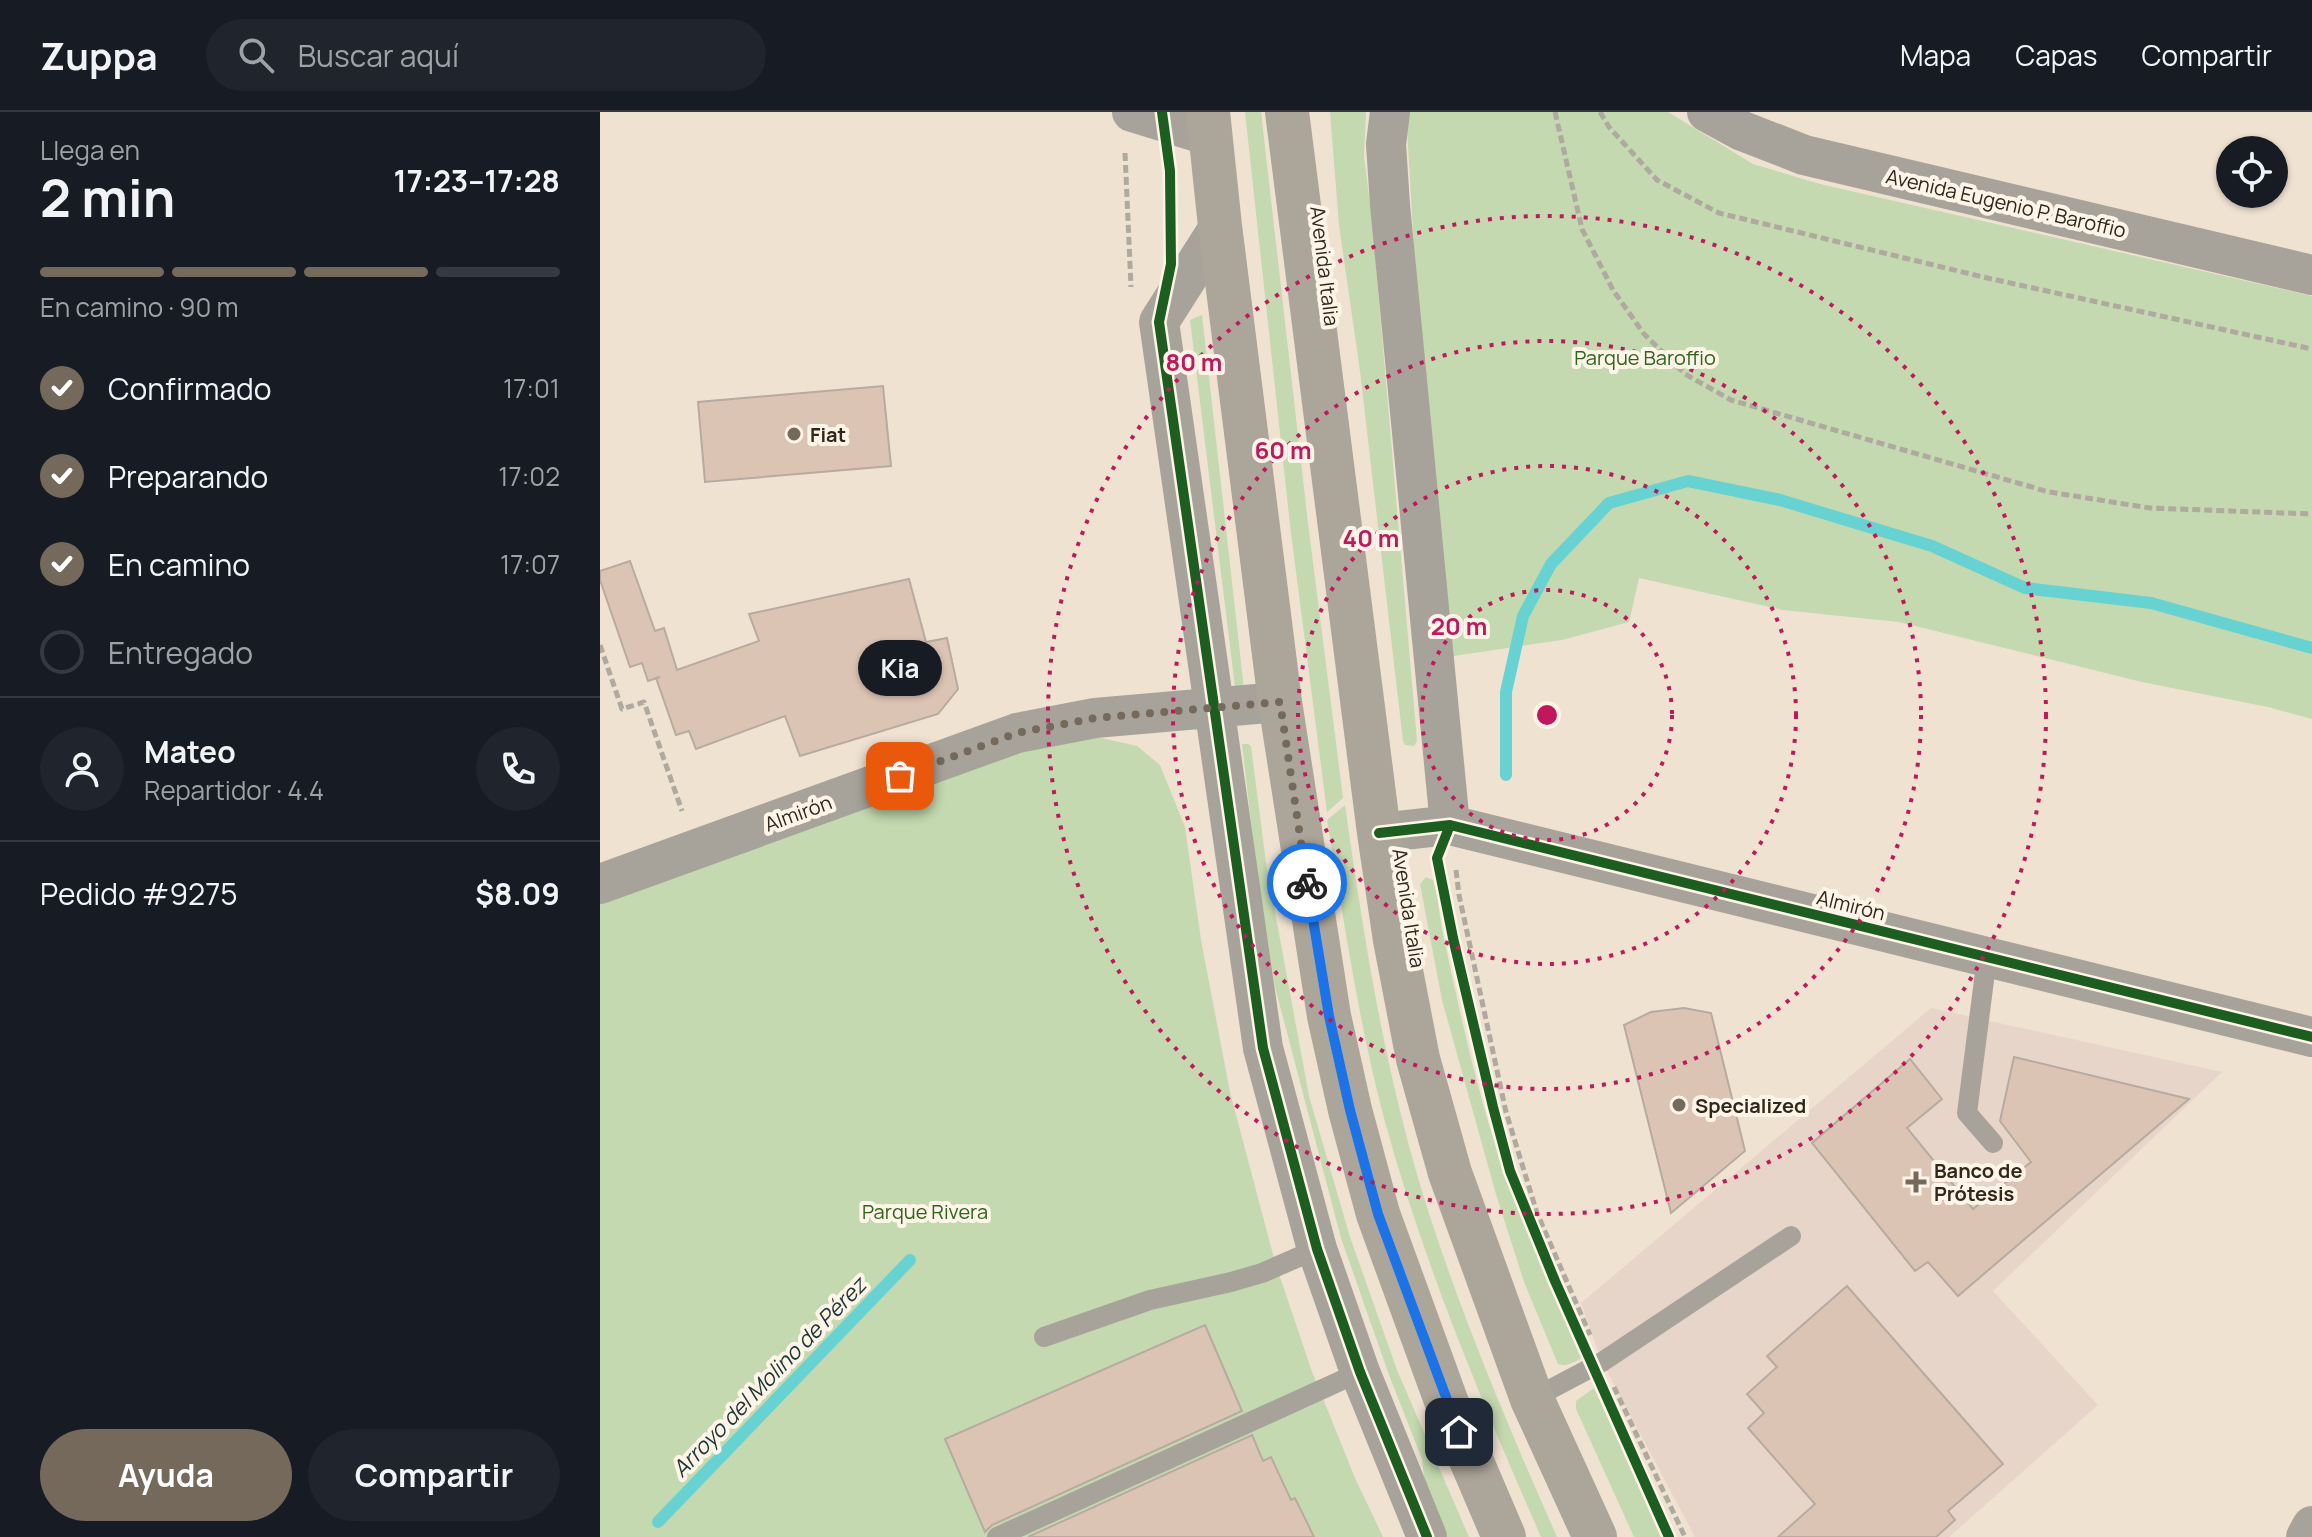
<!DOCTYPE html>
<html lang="es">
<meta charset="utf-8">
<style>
:root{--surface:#171b24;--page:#20242c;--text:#f1f3f6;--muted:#9ea1a6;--line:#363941;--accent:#74695b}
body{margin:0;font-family:Manrope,sans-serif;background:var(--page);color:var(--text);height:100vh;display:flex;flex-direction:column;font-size:30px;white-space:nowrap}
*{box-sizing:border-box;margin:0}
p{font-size:26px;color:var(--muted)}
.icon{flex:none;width:44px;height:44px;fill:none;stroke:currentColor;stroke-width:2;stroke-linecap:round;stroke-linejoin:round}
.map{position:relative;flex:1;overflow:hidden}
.details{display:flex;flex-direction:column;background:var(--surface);width:600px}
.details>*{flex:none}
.buttons{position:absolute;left:1616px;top:24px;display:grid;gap:16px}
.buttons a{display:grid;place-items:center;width:72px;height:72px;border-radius:50%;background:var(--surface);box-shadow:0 2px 6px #0004;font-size:40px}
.pin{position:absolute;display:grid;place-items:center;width:68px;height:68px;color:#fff;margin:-34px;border-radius:16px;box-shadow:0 4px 12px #0006}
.courier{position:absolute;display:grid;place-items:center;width:80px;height:80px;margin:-40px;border:6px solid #1a73e8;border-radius:50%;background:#fff;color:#222;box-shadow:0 2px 10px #0007}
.bubble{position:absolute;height:56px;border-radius:28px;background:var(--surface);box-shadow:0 2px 6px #0004;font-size:26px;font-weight:700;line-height:56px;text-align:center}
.headline em{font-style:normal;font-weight:700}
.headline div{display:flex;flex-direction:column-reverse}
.headline{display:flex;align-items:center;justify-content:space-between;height:136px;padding:0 40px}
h1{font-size:52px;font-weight:700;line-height:60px}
.bar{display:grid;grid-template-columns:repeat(4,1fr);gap:12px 8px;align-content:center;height:96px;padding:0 40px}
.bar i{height:10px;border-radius:6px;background:var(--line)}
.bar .current{background:var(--accent)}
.bar p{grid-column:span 4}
.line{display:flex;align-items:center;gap:20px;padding:0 40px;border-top:2px solid var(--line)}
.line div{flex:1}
.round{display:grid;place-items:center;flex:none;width:84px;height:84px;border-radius:42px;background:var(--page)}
ol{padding:0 40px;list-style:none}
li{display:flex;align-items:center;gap:24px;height:88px}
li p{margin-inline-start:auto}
li .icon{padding:8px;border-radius:50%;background:var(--accent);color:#fff;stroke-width:4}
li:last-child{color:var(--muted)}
li i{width:44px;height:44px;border:4px solid var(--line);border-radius:50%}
.button{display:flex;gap:16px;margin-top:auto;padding:16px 40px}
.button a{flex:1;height:92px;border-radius:48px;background:var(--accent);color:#fff;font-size:32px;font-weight:700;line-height:92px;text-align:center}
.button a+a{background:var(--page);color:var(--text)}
header{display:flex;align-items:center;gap:48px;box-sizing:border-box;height:112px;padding:0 40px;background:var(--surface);border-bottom:2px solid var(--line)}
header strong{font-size:38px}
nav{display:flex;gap:44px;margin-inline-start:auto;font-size:28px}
.search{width:560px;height:72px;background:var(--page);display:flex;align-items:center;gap:20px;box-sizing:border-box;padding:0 28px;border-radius:44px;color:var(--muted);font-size:30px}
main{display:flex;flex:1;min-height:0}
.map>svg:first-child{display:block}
.medical{fill:#e8d5c9}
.green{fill:#c4d9af}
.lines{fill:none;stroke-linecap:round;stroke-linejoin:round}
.stream{stroke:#66d3d2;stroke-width:12}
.building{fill:#dcc4b4;stroke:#b7aba0;stroke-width:2}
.path{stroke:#afa99f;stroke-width:5;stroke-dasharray:8 4;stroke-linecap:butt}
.service{stroke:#a8a39a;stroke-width:20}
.minor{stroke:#a8a39a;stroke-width:40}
.primary{stroke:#aca599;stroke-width:44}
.cycleway-casing{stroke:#fef4e7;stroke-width:15}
.cycleway{stroke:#1b5e20;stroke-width:10}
.done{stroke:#74695b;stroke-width:8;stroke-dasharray:0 14.4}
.route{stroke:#1a73e8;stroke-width:10}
.ring{fill:none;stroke:#c2185b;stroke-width:4;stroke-dasharray:4 8}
.poi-dot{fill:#74695b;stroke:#fef4e7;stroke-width:3}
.labels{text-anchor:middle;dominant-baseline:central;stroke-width:8;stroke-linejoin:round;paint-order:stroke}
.street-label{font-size:20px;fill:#31281b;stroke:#fef4e7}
.park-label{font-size:20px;fill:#2c661b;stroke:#fef4e7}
.poi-label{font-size:20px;font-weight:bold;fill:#31281b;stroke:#fef4e7;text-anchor:start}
.water-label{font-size:22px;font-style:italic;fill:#1d3637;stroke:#fef4e7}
.centre{fill:#c2185b;stroke:#fef4e7;stroke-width:4}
.ring-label{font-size:24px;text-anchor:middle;font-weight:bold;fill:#c2185b;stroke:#fef4e7;stroke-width:8;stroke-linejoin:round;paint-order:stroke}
</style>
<header>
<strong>Zuppa</strong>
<div class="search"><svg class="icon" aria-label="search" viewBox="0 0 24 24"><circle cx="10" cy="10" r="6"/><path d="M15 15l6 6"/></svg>Buscar aquí</div>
<nav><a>Mapa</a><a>Capas</a><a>Compartir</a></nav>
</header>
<main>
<section class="details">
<div class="headline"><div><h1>2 min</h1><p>Llega en</p></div><em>17:23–17:28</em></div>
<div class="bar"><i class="current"></i><i class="current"></i><i class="current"></i><i></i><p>En camino · 90 m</p></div>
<ol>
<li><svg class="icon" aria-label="check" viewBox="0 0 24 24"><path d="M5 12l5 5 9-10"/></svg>Confirmado<p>17:01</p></li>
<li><svg class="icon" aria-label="check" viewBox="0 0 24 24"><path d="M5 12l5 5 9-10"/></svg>Preparando<p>17:02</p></li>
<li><svg class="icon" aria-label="check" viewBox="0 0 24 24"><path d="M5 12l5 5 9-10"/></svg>En camino<p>17:07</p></li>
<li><i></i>Entregado</li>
</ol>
<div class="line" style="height:144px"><a class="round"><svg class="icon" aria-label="person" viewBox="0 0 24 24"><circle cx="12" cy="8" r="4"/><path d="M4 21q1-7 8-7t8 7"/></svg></a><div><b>Mateo</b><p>Repartidor · 4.4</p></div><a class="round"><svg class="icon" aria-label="phone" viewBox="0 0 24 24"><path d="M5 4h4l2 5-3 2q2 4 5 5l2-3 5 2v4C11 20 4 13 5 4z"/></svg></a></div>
<div class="line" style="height:104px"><div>Pedido #9275</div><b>$8.09</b></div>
<div class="button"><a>Ayuda</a><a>Compartir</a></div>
</section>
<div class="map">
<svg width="1712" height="1425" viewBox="0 0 1712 1425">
<rect width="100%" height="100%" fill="#efe2d1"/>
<path class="medical" d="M1331,896L1622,960L1393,1179L1498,1293L1349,1425H1095L1002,1250L981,1191Z"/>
<path class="green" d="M645,0H661L708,411L743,686L727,700L690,413Z
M730,0H766L764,44L772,108L817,629L814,634L805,633L803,629L760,259L739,113Z
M806,0H1068L1153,52L1220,72L1712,184V607L1668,595L1542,570L1299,510L1183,498L1039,466L1029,510L962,528L847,545L816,170Z
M602,203L644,577L635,575L590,208Z
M497,625L537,634L560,653L585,715L601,828L630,980L675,1150L711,1257L755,1366L783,1425H0V788L450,627Z
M642,632H648L651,634L666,751L709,984L750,1125L797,1258L869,1425H840L827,1394L822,1347L789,1263L741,1126L675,875L656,753Z
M745,693C764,827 785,962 826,1092C862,1206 909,1316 957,1425H941C881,1288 823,1150 784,1006C758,908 744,807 727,708Z
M826,765L833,768C839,785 839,804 843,822C854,874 865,925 879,977C903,1070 943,1156 983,1244C976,1250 967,1255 958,1252L924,1170L895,1079L842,888L820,772Z
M994,1276L1062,1425H1034L976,1297V1289Z"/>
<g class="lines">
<path class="stream" d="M906,663V580L923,504L951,452L1009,391L1088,369L1180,388L1332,434L1425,476L1551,491L1712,536
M58,1410L310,1148"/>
</g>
<path class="building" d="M283,274L291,354L105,370L98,290Z
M30,449L55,519L64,516L77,558L159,529L149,502L309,467L326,530L347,526L358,577L338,602L200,644L185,604L96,637L89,619L76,623L56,566L60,565L48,569L42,551L30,555L0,468V459Z
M1084,896L1111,901L1145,1039L1071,1101L1024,913L1051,900Z
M1414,945L1589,987L1358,1184L1328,1150L1315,1159L1212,1031L1310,947L1342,987L1307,1016L1373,1097L1431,1050L1400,1009Z
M1247,1174L1403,1352L1348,1399L1355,1408L1336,1425H1178L1215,1392L1148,1316L1164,1301L1147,1282L1177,1255L1167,1244Z
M605,1213L642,1299L392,1413L385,1420L345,1327Z
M652,1323L663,1349L671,1345L691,1388L695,1386L714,1425H428Z"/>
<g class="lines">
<path class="path" d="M955,0L982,117L1013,178L1044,222L1085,262L1131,288L1449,380L1550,396L1712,402
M1000,0L1009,15L1057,68L1119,101L1383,165L1712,237
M525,41L531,175
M0,533L22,597L44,590L82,699
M856,758L859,783L906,1000L937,1101L990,1223
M1014,1275L1085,1425"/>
<path class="service" d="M1387,845L1367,1001L1393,1031
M444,1225L550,1188L631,1170L662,1161L717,1137
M932,1287L1002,1250L1191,1124
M397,1425L760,1260"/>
<path class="minor" d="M532,0L610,24
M790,0L786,32L790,93L850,713
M1107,0L1140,18L1204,43L1712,163
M620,114L559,210L663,936L717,1137L760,1260L827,1425
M779,721L850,713L1712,925
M0,772L417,621L495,606L680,590
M1706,1425L1712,1414"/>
<path class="primary" d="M608,0L620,114L680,590L729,904L750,998L778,1102L848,1294L904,1425
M687,0L779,721L795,828L818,947L850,1061L932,1287L995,1425"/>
<g class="cycleway-casing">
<path id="cycleway" d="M562,0L570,59L571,152L559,210L663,936L717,1137L760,1260L827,1425
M850,713L837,746L853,826L893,995L910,1059L955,1169L1069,1425
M779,721L850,713L1712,925"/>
</g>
<use href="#cycleway" class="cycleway"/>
</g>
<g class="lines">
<path class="done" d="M300,664L417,621L495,606L680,590L707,771"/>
<path class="route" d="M707,771L729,904L750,998L778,1102L859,1320"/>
</g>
<g class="ring">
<circle cx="947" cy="603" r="125"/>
<circle cx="947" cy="603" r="249"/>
<circle cx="947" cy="603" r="374"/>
<circle cx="947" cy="603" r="499"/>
</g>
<g class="poi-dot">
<circle cx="194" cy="322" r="8"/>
<circle cx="1079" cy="993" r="8"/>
<path d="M1312 1058h8v8h8v8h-8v8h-8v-8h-8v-8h8z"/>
</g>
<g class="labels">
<g class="street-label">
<text transform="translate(1406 91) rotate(13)">Avenida Eugenio P. Baroffio</text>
<text transform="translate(725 154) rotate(83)">Avenida Italia</text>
<text transform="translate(198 701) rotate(-20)">Almirón</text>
<text transform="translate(1251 793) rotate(14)">Almirón</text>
<text transform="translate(809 796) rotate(81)">Avenida Italia</text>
</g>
<g class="park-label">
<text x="1045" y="245">Parque Baroffio</text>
<text x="325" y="1099">Parque Rivera</text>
</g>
<g class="poi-label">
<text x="210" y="322">Fiat</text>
<text x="1095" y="993">Specialized</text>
<text x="1334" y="1058">Banco de<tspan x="1334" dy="23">Prótesis</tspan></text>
</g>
<g class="water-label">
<text transform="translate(169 1265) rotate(-46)">Arroyo del Molino de Pérez</text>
</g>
</g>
<circle cx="947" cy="603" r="12" class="centre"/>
<g class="ring-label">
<text x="594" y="259">80 m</text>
<text x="683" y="347">60 m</text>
<text x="771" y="435">40 m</text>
<text x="859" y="523">20 m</text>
</g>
</svg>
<div class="buttons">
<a><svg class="icon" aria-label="locate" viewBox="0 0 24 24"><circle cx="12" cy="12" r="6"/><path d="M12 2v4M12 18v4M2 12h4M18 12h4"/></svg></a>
</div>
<div class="pin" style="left:300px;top:664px;background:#ea580c"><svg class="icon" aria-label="bag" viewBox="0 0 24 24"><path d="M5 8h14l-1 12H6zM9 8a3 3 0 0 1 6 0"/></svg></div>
<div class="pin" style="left:859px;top:1320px;background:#1f2937"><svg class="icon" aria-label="home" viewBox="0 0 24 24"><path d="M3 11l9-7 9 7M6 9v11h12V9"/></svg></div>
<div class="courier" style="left:707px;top:771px"><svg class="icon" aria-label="bike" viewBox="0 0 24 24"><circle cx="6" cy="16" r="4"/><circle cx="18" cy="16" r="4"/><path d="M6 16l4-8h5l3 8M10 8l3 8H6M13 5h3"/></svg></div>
<div class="bubble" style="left:258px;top:528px;width:84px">Kia</div>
</div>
</main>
